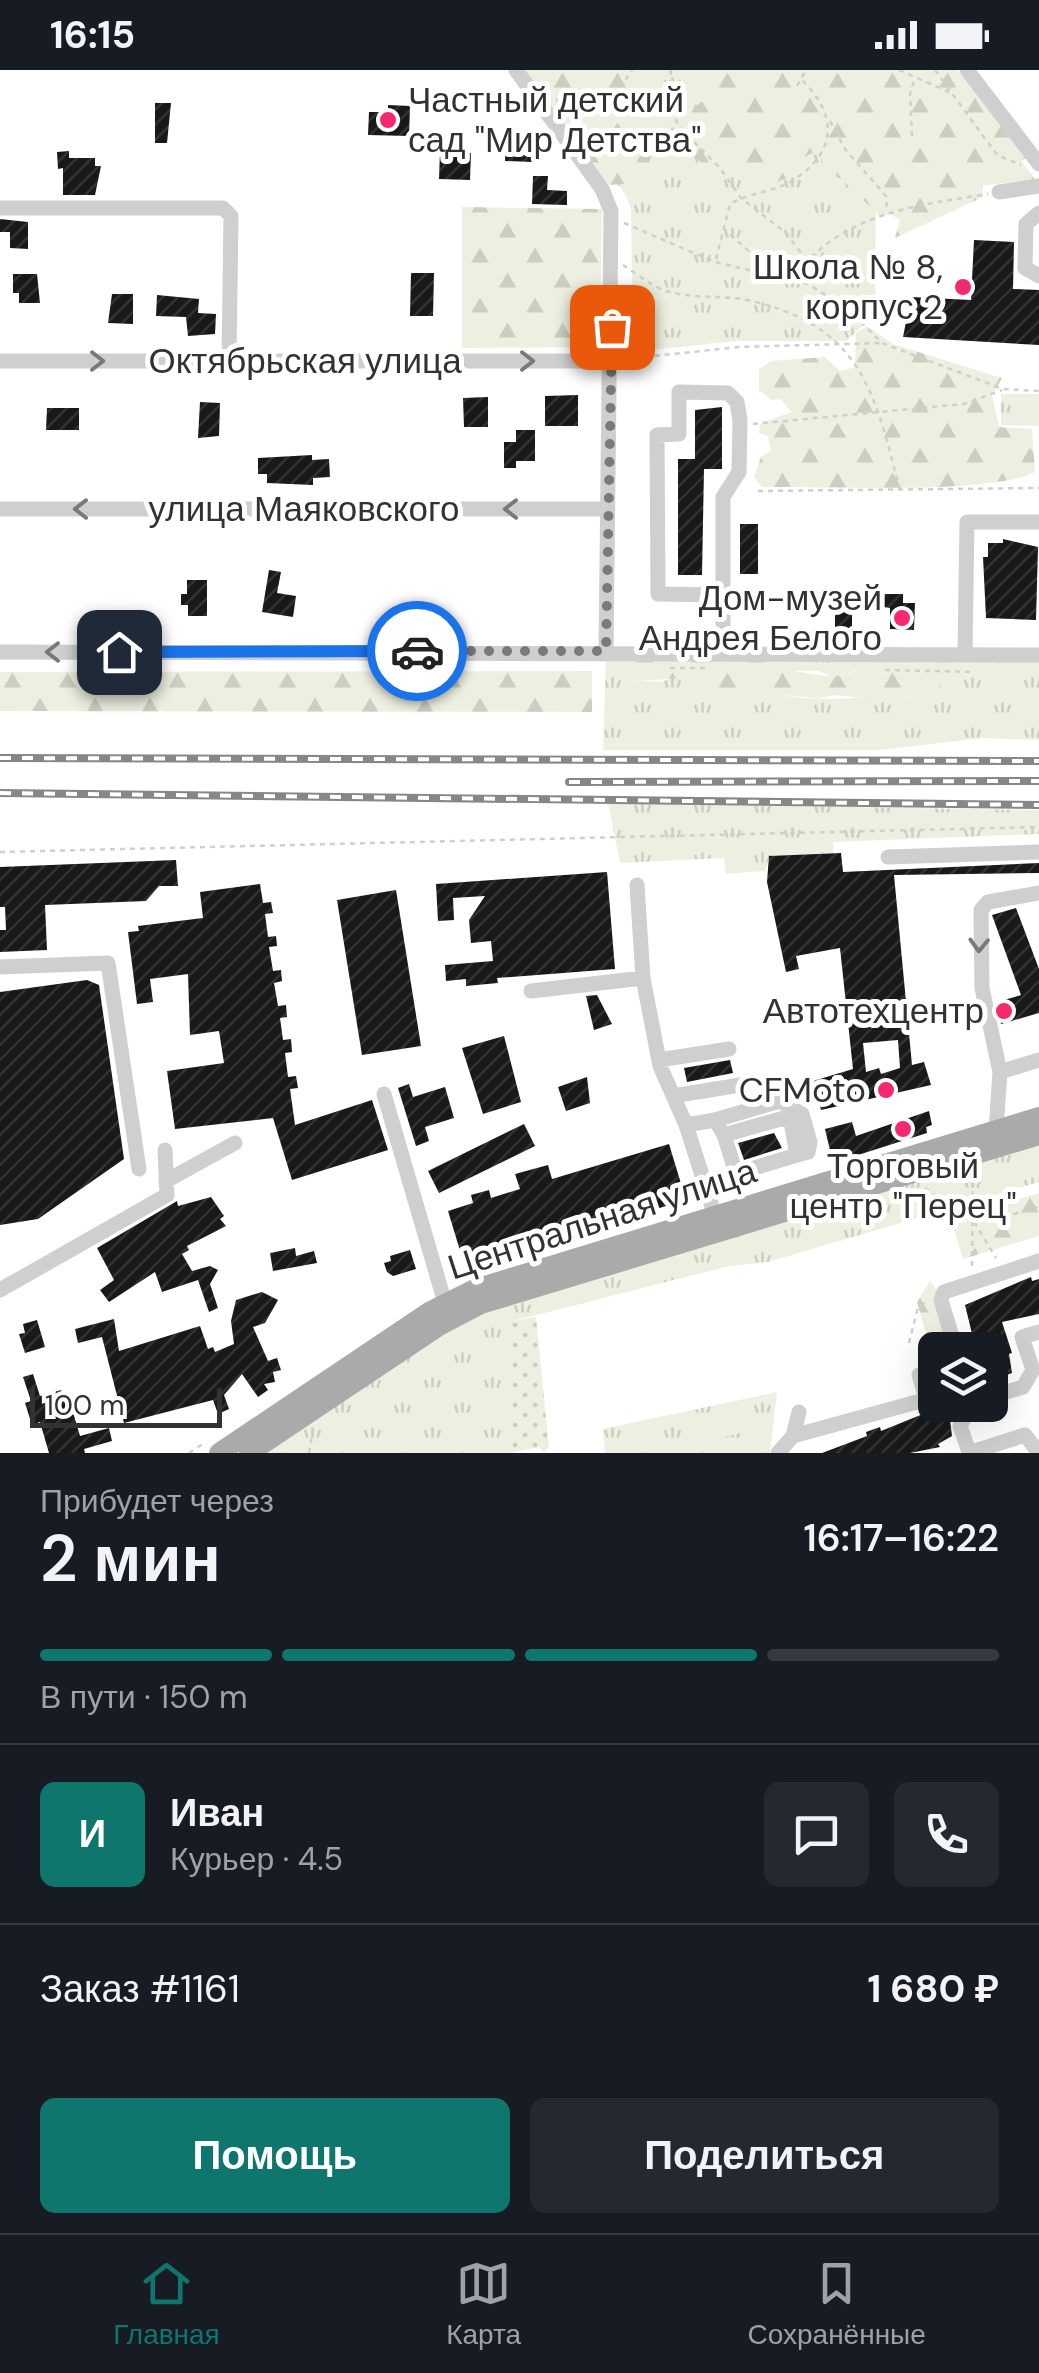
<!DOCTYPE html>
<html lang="ru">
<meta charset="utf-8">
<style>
:root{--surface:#171b24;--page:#242831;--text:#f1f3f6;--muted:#9ea1a6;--line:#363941;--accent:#0f766e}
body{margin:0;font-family:"DM Sans",sans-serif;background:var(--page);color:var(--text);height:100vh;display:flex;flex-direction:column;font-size:38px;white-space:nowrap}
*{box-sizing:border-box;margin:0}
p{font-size:32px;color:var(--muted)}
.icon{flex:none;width:55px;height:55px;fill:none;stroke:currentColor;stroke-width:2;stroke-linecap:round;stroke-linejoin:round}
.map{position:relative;height:1383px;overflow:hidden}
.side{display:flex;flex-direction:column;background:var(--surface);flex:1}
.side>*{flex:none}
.tools{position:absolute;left:918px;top:1262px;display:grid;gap:20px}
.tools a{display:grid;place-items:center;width:90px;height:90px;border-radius:15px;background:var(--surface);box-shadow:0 10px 40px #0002;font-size:50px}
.scale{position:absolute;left:30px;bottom:25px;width:192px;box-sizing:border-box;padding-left:10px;border:5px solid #323232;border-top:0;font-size:28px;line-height:35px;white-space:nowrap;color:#323232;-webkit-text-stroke:8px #fff;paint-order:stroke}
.pin{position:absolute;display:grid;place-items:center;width:85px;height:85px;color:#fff;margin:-42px;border-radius:20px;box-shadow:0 5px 15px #0006}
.courier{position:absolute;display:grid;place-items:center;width:100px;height:100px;margin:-50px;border:8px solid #1a73e8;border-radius:50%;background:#fff;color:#222;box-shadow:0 2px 12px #0007}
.headline em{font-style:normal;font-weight:600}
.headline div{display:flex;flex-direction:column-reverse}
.headline{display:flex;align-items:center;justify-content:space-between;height:170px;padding:0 40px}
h1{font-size:65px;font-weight:600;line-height:75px}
.bar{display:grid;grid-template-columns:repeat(4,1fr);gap:15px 10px;align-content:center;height:120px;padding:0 40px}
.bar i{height:12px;border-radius:8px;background:var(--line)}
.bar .current{background:var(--accent)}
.bar p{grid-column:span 4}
.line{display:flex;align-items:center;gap:25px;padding:0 40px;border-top:2px solid var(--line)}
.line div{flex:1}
.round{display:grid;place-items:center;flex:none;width:105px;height:105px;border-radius:15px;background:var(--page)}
.action{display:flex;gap:20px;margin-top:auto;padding:20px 40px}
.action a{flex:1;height:115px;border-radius:15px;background:var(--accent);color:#fff;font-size:40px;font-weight:600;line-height:115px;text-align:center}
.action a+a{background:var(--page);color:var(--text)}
.status{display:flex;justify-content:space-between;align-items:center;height:70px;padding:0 50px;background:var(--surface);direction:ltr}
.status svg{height:28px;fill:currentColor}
.menu{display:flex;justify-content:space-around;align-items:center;height:140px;border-top:2px solid var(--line);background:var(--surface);font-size:28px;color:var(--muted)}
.menu a{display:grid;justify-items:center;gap:5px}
.menu .current{color:var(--accent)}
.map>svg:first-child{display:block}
.grass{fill:url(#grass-tufts);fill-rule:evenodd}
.forest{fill:url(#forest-firs)}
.garden{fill:url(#garden-dots)}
.pitch{fill:#edf0e0}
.building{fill:url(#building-hatch);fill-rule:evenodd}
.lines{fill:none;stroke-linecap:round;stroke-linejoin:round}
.path{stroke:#cfcfcf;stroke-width:2.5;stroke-dasharray:5 5;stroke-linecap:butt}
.minor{stroke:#cfcfcf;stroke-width:15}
.major{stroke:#aaa;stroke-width:20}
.rail-casing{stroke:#878787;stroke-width:8}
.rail{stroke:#fff;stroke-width:4;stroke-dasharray:11;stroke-linecap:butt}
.oneway{stroke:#797979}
.done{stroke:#7a7a7a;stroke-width:10;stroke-dasharray:0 18}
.route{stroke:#1a73e8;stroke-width:12}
.poi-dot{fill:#f52970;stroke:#fff;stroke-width:4}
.labels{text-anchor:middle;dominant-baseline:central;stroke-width:10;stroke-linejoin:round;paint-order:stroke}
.poi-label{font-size:35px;fill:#323232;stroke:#fff;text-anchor:end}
.street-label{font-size:35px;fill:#323232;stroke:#fff}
</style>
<div class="status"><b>16:15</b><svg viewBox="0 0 49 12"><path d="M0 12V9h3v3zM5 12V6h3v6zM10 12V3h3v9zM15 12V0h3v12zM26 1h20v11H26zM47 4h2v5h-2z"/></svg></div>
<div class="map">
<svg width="1039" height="1383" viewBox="0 0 1039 1383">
<defs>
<pattern id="grass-tufts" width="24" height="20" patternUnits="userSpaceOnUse" patternTransform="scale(2.5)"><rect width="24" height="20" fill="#edf0e0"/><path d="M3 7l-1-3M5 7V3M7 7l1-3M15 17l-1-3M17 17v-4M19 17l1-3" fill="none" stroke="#cccec1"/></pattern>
<pattern id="forest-firs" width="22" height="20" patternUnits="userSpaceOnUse" patternTransform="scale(2.5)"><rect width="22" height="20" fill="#edf0e0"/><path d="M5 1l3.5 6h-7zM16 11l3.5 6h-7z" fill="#cccec1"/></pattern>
<pattern id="garden-dots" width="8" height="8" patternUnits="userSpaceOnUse" patternTransform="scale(2.5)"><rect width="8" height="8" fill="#edf0e0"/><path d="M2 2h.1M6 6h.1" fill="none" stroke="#cccec1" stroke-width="1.8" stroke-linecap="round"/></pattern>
<pattern id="building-hatch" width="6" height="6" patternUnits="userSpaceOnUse" patternTransform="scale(2.5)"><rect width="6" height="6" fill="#191919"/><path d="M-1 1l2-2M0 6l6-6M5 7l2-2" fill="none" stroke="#323232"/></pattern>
</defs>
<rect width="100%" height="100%" fill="#fff"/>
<path class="grass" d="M530,0H953L1035,109L876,129L875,245L846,271H736L633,282L631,138L625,124Z
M1001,324H1039V356L1001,355Z
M606,586L1039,591V670L983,668L879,680H603ZM868,598L883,603L911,599L941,617C925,631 909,630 891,623C867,631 778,632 758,617L679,606L661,612L632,610L626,599L819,601L832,607Z
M608,733L1039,740V764L833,772V783L770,786L765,801L726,804L724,788L620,793Z
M1039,1068V1112L768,1192L729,1196L513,1251L509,1383H255L465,1245Z
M777,1322L770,1383H605L603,1359Z"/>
<path class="forest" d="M522,0H622L624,12L640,14L649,24L639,56L628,68L631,78L649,85L650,100L635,113L609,115Z
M715,0H957L1026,88L1002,103L983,105V127L895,168L900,150L890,144L881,147L841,109L825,101L819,79L801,89L791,107L773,113L745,98L717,100L681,81L680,69L688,60L691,39C713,25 713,25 715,0Z
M462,137L602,139L600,277L462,278Z
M867,256L893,274L1002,308L992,326L999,357L1032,359L1035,402C988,425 823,416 762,417L754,407L761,387L771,380L768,366L759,363L760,354L791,342L781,329L771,330L759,320V299L771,291L825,287L840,301L855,297L856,263Z
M631,590L772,591L789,593L793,601L833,607L868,598L883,603L911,599L936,603L941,617C926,631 909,630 891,623L871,629L837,625L818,628L768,624L746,615L727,624C697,598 667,613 632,610L626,599Z
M592,601V642L0,641V602Z
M1039,1123V1166L963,1189L951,1150Z
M930,1211L940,1224L937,1238L948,1280H935V1295L917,1232Z"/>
<path class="garden" d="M536,1247L549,1377L544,1383L539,1377L509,1383L512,1251Z"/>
<path class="pitch" d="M741,1339L747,1361L703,1373L697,1351Z"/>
<path class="building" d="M155,33H171L167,73H155Z
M388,35L410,36L409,66L368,65L369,42H388Z
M506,67H532V92L505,91Z
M69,81V88H95V96H101L95,125H63V98L58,99L57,82Z
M440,81L471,83L470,110L439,109Z
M533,106H548L547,120L567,121V135L532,134Z
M0,149L28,152V179L10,178V162H0Z
M974,170L1014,172L1013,219L1039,220V275L903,267L911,227L971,230Z
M411,203H434L433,246H410Z
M13,204H37L40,233H19V223H13Z
M112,224H133V254L108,253Z
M157,225L199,229L198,243L216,244L215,264L188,266L186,247L156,246Z
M578,325V356H545V326Z
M488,327V357H464L463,328Z
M200,332L220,333L219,366L198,368Z
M722,337V399H704L702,505H678V389H695V340Z
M47,338H79V360H46Z
M516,360H535V391H516V398H504V372H516Z
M312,385V390L329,389L330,407L313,408V415L267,413V404H258V388Z
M740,454H758V504H740Z
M1003,469L1038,477L1036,550L986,548L983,487H988V473H1003Z
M269,500L281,502L277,523L296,526L293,547L262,542Z
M187,510H207V546H188V535H181V524H187Z
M835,524H852V561H835Z
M883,524H903V533H915L914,560L890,559V538L883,537Z
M841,783L843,802L1039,793V803L894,805L912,995L924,992L931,1015L821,1040L813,1011L853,999L840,878L796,886L799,899L786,902L767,812L769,786ZM898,970L900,998L881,1004L879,998L866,1002L863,973Z
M176,790L178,816H159L146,831L45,835L47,880L0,882V860H6L5,837H0V797Z
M607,802L615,899L497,908L498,913L466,916V909L446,911L445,895L493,891L491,871L471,873L469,850L485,826L453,828L454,850L438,851L436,814Z
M260,814L263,833L271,832L273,843L265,844L268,867L276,866L277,876L269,877L273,901L281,900L282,911L274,913L278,936L286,935L287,947L280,948L283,970L291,969L292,982L285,983L288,1007L296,1006L298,1018L290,1019L295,1055L372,1030L388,1080L292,1110L273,1048L175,1059L167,1001L224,993L219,961L190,965L188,904L150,909L153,932L137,934L128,862L139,861L138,856L203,848L200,822Z
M396,820L421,976L362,985L337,830Z
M1016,838L1039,899V943L1001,954L997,932L1021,925L992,845Z
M87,910L99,915L124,1089L38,1149L0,1155V922Z
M597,925L612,954L594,960L586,926Z
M504,966L521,1032L483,1044L462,978Z
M730,990L733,1003L687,1012L684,998Z
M587,1007L590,1033L566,1041L558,1017Z
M409,1014L413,1027L445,1017L454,1048L425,1057L429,1071L416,1076L398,1018Z
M929,1041L932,1055L926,1057L927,1063L833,1093L825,1059L852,1052L856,1066Z
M524,1054L535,1076L439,1123L428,1101Z
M774,1063L782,1078L744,1090L738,1073Z
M669,1074L686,1130L465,1197L448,1141L473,1133L471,1125L489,1120L491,1128L520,1119L515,1104L548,1095L552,1109Z
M211,1127L224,1146L220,1149L226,1156L187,1176L189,1180L182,1184L192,1201L210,1196L218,1200L210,1214L218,1238L209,1242L198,1210L162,1222L155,1202L109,1232L100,1220L114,1210L97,1178L177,1131L178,1136Z
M295,1178L296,1186L314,1181L317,1193L273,1201L270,1183Z
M410,1180L416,1199L393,1206L387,1202L384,1193L391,1191L390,1186Z
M1031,1207L1032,1211L1039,1209V1244L1002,1252L1012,1283L1009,1284L1012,1303L990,1311V1280H976L965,1235Z
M262,1222L278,1230L265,1253L253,1257L268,1291L277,1288L281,1300L273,1302L275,1312L264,1314L268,1320L258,1327L242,1304L224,1325L229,1339L218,1344L213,1330L124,1353L102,1267L78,1273L75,1259L114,1249L119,1281L200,1256L208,1279L213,1277L215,1282L234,1274L231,1251L236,1230Z
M37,1250L45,1277L25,1283L19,1264L25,1263L23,1254Z
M33,1304L40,1326L61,1320L65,1333L70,1332L80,1366L109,1358L112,1371L84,1379L85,1383H49L40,1352L32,1355L25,1333L31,1331L23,1307Z
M928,1342L929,1346L949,1342L952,1366L938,1374L940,1377L910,1383H822L867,1366L866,1362L880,1357L881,1361Z"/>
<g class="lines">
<path class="path" d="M671,0L669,29L678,56L720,98L741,128L786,163L807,191L808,213
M899,0L951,23
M935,0L997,85L1021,95
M797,16L806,0
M556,30L603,44L632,0
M830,51L845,79L886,126L887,139
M912,66L910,24L915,7
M624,153L715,192L808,214L848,239L882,273L1003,319L1039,321
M723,158L752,184L807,191C857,141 920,135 988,124
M716,189L730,134C749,123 772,122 790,112C837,84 839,46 802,10
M623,195C637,204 654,218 670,222C695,229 722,225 747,230C861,255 874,320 900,420
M625,289L739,277L881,273
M753,354L964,334L1002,320
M758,421L1039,418
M670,598H710
M885,600L975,602
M0,782L1039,757
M925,1118L973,1150L996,1188
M974,1150L1005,1147L1039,1136
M972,1196L973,1104
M909,1273L918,1237L926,1232
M189,1383L204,1373
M309,1383L313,1360"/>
<path class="minor" d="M516,0L602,119L611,141L606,581
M967,0L1039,94
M999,122L1039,116
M0,138H223L231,146L229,291
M1039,143L1026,154L1025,198L1039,206
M0,291H611
M0,439H608
M723,581V427L739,402L740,350L737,332L728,323L679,322V364L657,365L658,524L723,525
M0,582L1039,585
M965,583L967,452H1039
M888,787L1039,782
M637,815L643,908L660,996L686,1055L715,1146
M0,897L108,893L139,1099
M531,921L643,908
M659,990L729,979
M1000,1002L1039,990
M384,1024L445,1233
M673,1026L740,1015
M715,1050L780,1031L802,1044L810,1072L808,1082L797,1085
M686,1055L715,1050L724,1065L784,1048L791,1052L797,1085L705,1113
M996,1060L1000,1002L982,918L981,840L988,832L1039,823
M724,1065L736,1103
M166,1111L235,1073
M0,1220L167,1125L165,1080
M956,1280L941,1230L944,1222L1039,1191
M919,1305L926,1328
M990,1327L1023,1317L1033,1300L1022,1267L1039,1262
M793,1366L799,1342
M969,1382L960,1356L971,1335
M778,1383L793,1366L935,1327
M969,1383L1025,1365L1039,1383"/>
<path class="major" d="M219,1383L429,1242L475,1219L1039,1047
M249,1383L439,1256L481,1234L1039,1065"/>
<g class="rail-casing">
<path id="rail" d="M0,688L1039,691
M569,712L1039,711
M0,723L1039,735"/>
</g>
<use href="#rail" class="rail"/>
</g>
<defs><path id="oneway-chevron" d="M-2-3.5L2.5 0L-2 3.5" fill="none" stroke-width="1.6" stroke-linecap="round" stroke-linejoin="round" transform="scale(2.5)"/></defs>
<g class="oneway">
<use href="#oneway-chevron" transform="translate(97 291)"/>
<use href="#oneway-chevron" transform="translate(527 291)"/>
<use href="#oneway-chevron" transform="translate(81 439) rotate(180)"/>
<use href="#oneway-chevron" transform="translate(511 439) rotate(180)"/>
<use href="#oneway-chevron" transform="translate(53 582) rotate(180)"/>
<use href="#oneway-chevron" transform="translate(979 875) rotate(92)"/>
</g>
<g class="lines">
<path class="done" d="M417,581H606L612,257"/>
<path class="route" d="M119,582L417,581"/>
</g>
<g class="poi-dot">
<circle cx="388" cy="50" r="10"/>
<circle cx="963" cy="217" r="10"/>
<circle cx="902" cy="548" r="10"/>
<circle cx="1004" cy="941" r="10"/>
<circle cx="886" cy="1020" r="10"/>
<circle cx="903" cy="1059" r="10"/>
</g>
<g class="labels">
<g class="poi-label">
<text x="408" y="30" text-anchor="start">Частный детский<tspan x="408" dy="40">сад "Мир Детства"</tspan></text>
<text x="943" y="197">Школа № 8,<tspan x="943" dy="40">корпус 2</tspan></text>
<text x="882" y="528">Дом-музей<tspan x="882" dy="40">Андрея Белого</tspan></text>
<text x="984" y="941">Автотехцентр</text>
<text x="866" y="1020">CFMoto</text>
<text x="903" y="1096" text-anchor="middle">Торговый<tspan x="903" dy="40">центр "Перец"</tspan></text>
</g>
<g class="street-label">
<text x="305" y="291">Октябрьская улица</text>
<text x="304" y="439">улица Маяковского</text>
<text transform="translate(602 1149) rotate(-18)">Центральная улица</text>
</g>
</g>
</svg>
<div class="tools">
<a><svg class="icon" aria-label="layers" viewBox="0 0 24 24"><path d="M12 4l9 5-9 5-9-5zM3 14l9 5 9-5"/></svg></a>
</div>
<div class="scale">100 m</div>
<div class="pin" style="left:612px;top:257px;background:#ea580c"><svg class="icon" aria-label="bag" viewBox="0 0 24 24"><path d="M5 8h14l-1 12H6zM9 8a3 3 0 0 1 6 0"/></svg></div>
<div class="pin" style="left:119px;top:582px;background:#1f2937"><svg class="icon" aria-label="home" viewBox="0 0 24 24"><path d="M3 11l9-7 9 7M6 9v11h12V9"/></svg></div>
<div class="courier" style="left:417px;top:581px"><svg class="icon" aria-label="car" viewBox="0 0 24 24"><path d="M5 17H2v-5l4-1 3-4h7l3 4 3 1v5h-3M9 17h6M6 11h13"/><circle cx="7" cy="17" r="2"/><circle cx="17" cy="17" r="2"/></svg></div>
</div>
<section class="side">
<div class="headline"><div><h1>2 мин</h1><p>Прибудет через</p></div><em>16:17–16:22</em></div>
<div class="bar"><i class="current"></i><i class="current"></i><i class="current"></i><i></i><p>В пути · 150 m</p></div>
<div class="line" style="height:180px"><b class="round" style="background:var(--accent);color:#fff">И</b><div><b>Иван</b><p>Курьер · 4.5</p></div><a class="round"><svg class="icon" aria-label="chat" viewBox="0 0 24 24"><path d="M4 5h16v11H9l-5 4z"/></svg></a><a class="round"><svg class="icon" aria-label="phone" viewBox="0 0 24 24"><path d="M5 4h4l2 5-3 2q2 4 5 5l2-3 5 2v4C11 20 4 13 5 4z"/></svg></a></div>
<div class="line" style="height:130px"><div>Заказ #1161</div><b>1 680 ₽</b></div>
<div class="action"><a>Помощь</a><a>Поделиться</a></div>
</section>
<nav class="menu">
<a class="current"><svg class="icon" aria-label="home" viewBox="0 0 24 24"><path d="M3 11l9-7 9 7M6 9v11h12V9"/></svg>Главная</a>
<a><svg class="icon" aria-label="map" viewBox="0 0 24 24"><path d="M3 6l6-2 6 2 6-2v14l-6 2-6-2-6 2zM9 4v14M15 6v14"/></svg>Карта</a>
<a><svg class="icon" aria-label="saved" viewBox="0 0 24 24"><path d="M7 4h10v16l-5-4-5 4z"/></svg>Сохранённые</a>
</nav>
